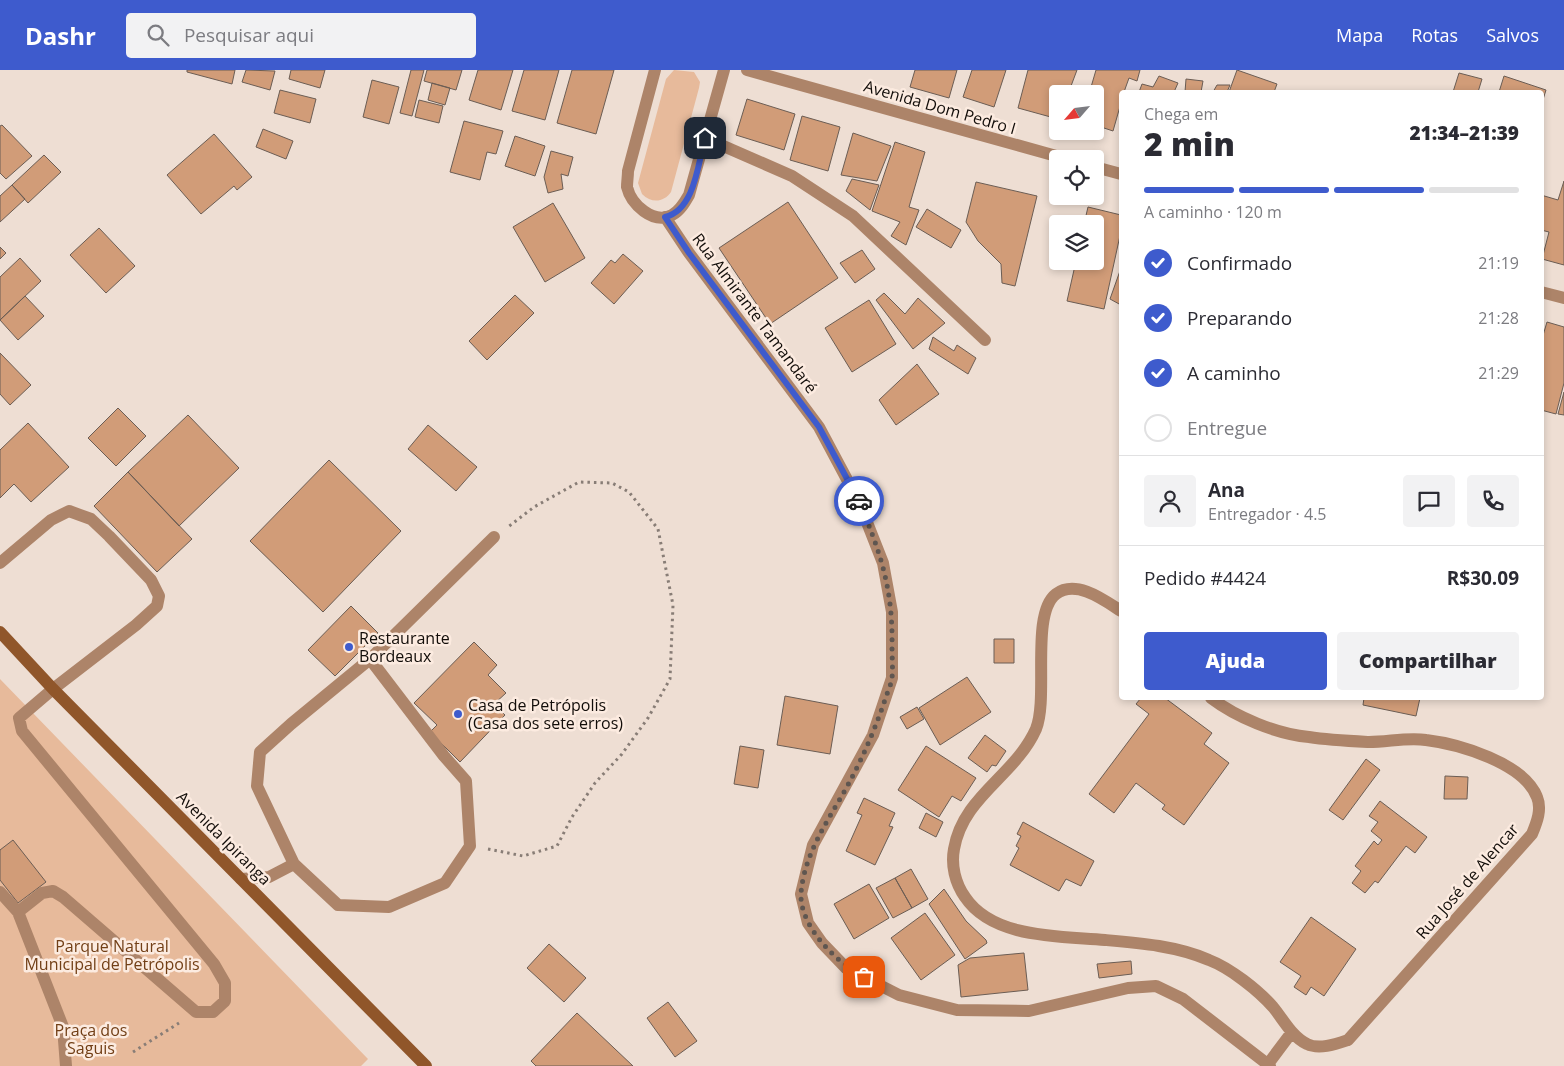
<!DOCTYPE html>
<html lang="pt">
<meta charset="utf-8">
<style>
:root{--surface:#fff;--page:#f2f2f3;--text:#2b2b33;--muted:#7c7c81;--line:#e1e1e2;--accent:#3e5bcd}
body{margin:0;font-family:"Open Sans",sans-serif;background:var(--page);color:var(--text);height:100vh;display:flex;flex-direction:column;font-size:19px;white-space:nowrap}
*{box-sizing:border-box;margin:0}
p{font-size:16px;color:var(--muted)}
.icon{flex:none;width:28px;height:28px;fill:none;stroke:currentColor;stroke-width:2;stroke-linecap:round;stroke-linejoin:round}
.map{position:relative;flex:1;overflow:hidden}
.sheet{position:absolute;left:1119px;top:20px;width:425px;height:610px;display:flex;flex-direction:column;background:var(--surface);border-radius:5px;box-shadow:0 2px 8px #0003}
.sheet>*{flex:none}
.needle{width:32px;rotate:242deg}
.fabs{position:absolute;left:1049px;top:15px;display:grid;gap:10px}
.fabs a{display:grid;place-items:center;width:55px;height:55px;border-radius:5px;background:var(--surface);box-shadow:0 2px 8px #0003;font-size:25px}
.pin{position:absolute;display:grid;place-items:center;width:42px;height:42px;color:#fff;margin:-21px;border-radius:10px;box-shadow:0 2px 8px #0006}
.courier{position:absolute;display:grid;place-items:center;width:50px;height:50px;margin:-25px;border:4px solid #3e5bcd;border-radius:50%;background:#fff;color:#222;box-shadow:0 1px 6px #0007}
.head em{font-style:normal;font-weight:800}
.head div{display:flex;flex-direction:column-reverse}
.head{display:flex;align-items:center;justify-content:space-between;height:85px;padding:0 25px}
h1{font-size:32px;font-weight:800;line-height:38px}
.bar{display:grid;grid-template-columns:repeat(4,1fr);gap:8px 5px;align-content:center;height:60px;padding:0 25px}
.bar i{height:6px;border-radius:4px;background:var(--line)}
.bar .selected{background:var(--accent)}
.bar p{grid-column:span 4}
.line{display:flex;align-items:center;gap:12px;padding:0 25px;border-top:1px solid var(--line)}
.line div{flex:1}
.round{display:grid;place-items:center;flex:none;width:52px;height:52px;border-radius:5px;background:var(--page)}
ol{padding:0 25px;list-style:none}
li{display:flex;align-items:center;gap:15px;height:55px}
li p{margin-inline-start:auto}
li .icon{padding:5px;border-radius:50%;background:var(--accent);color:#fff;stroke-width:4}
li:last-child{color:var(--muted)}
li i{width:28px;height:28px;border:2px solid var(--line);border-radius:50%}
.cta{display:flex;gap:10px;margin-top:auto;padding:10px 25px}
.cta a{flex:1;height:58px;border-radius:5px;background:var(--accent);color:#fff;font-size:20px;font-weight:800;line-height:58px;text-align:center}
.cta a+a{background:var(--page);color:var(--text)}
header{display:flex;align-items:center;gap:30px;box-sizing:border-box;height:70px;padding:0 25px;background:var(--accent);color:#fff}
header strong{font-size:24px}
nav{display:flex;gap:28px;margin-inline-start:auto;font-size:18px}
.search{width:350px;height:45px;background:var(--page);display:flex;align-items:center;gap:12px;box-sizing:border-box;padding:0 18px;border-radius:5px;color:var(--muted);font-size:19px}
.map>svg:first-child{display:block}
.green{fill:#e7ba9b}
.building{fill:#d19c78;stroke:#6b5d54}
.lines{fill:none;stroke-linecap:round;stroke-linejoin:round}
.path{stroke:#887d76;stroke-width:3;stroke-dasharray:2.5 4;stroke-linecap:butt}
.lane{stroke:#ad8469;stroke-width:12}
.street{stroke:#ad8469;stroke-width:12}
.secondary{stroke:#90562a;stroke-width:12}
.done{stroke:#5f5650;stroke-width:5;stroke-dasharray:0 9}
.route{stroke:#3e5bcd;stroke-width:6}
.poi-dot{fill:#3e5bcd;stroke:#fcebe0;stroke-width:2}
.labels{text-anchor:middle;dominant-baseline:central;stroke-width:5;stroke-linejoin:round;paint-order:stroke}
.street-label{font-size:16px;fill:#120d09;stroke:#fcebe0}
.poi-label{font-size:16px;fill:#120d09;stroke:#fcebe0;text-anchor:start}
.park-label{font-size:16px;fill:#723f16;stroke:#fcebe0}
</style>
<header>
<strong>Dashr</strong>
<div class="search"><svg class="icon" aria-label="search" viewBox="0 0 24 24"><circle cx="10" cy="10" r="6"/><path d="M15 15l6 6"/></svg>Pesquisar aqui</div>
<nav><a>Mapa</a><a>Rotas</a><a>Salvos</a></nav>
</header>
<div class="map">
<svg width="1564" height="996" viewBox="0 0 1564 996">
<rect width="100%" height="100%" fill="#eeded3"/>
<path class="green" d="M674,0L694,2L700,12L699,18L671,122C664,132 652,134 642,124L638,113L666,9Z
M0,609L368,989L361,996H0Z"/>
<path class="building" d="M187,0H235L232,14L187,2Z
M246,0L275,1L270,20L242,12Z
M291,0H325L320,18L289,9Z
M411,0H424L412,46L400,43Z
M427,0H462L456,20L424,11Z
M478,0H513L501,40L469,30Z
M524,0H559L545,50L512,41Z
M572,0H614L596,64L557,53Z
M915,0H957L949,28L910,17Z
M972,0H1006L994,37L963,27Z
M1028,0H1077L1068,24H1058V49L1018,38Z
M1096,0H1140L1137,11L1129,8L1124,22H1121V33L1113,61L1095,55V24H1089Z
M1237,0L1277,14L1274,22H1229Z
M1459,3L1482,9L1478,22H1453Z
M1159,6L1178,13L1174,22H1139L1142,14L1153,17Z
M1504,6L1546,20L1541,36V22H1499Z
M1186,9L1203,11L1201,22H1185Z
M372,10L399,17L389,54L363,47Z
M432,13L450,18L445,35L428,30Z
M1217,15H1230L1227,22H1213Z
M280,20L316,29L310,53L274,43Z
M747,29L795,44L784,80L736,65Z
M419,30L443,36L439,53L415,47Z
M802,46L840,57L828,101L790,90Z
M464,51L503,61L496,84L487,82L480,110L450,102Z
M2,55L32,86L6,109L0,103V56Z
M263,59L293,71L286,89L256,77Z
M853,63L891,76L877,111L841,105Z
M214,64L252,107L237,120L234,116L201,144L167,105Z
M515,66L545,76L535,106L505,96Z
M895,72L925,82L909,137L919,140L906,175L891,166L900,152L872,141Z
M551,81L573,87L568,106L561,104L563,119L548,123L544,107Z
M44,85L61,102L28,133L12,115Z
M852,109L879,115L870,140L846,121Z
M1564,111V195L1542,189L1549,162L1541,160V125L1558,130Z
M976,112L1037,126L1015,216L1002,213L1001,194L978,171L966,152Z
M12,115L25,129L0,152V126Z
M788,132L838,208L770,254L719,178Z
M553,133L585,188L545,212L513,157Z
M1088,137L1121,145V161L1104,239L1067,231L1076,191H1095V154H1084Z
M927,139L961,160L951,178L916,157Z
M99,158L135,196L106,223L70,185Z
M0,177L6,183L0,189Z
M862,180L875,199L855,213L840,193Z
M623,184L643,201L614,234L591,213L611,190L615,193Z
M20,188L41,211L0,250V207Z
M1121,198V235L1110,229Z
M884,223L905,244L918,228L945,253L913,279L876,230Z
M515,225L534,243L487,290L469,271Z
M25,226L44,246L18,270L0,250Z
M869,230L896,274L852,302L825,258Z
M1547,252L1564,257V313L1556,344L1541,340V272Z
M933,267L954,281L957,275L976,288L968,304L929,279Z
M0,283L31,315L10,335L0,324Z
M917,294L939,324L896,355L879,330Z
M1564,322V345L1558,344Z
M118,338L146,366L116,396L88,368Z
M188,345L239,398L179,456L128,402Z
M28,353L69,397L31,432L14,414L0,428V380Z
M428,355L477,397L456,421L408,379Z
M329,390L401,461L323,542L250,471Z
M128,402L192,469L157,502L94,436Z
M351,536L378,563L335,606L308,580Z
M994,569H1014V593H994Z
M474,572L497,595L488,605L506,623L494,634L505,645L460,692L430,662L437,655L414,633Z
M967,607L991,642L940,675L919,638Z
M785,626L838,636L830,684L777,675Z
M1141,628H1165L1212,663L1204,674L1229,693L1184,755L1162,739L1165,735L1136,713L1114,743L1089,724L1149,644L1136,634Z
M1364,628H1420L1416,646L1363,635Z
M917,637L924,649L907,659L900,647Z
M985,665L1006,681L996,696L992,695L987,702L968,688Z
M740,676L764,680L758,718L734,714Z
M926,676L976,708L961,731L952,726L939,747L898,720Z
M1366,689L1380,700L1343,750L1329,740Z
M1445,706L1468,707L1467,729H1444Z
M864,728L895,743L889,756L893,757L875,795L846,781L862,745L857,743Z
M1380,731L1427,767L1415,783L1406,776L1378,813L1375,811L1365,823L1352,813L1361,801L1355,796L1374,771L1378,775L1382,770L1371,761L1378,752L1369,746Z
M926,743L943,752L936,767L919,758Z
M1023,752L1094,791L1081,816L1066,809L1059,821L1010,795L1019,778L1016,776L1021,766L1017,764Z
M13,770L46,812L18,833L0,810V780Z
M911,799L928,829L912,838L895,808Z
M895,808L912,838L893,848L876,818Z
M869,814L889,848L854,869L834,834Z
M944,819L966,851L986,870L987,873L965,889L929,834Z
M925,843L955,885L921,910L891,868Z
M1311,847L1356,879L1324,926L1311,917L1306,925L1294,917L1301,906L1280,892Z
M549,874L586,908L564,932L527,898Z
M1024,883L1028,920L961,927L958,895L970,888Z
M1131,891L1132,904L1099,908L1097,894Z
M668,932L697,971L675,987L647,948Z
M577,943L633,996H536L531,991Z"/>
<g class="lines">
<path class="path" d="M488,779L523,786L557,776L572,747L595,713L622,684L648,648L670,609L673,535L658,459L629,422L612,413L579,412L534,437L508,457
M133,982L179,953"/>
<path class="lane" d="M705,68L792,106L853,146L985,270
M0,493L51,450L69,441L91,449L109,466L151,510L159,526L157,536L136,555L53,619
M370,589L444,686L466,711L470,776L445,813L389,837L338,835L294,794L257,716L260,682L291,654L370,589L494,467
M241,809L269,807L294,794"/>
<path class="street" d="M655,0L628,101C628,106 627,112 627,117C631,134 653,155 672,145C680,141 685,132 689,125L724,0
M747,0L1067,89
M1095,97L1121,104
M665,147L689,183L819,357L859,432L883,493L892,542V608L873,665L813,775L801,824L808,853L822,873L846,898L899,925L957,940L1029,941L1128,918L1156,916L1183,929L1270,996
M1541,222L1564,228
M1121,541C1104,530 1076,509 1056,524C1030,544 1049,627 1036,659C1015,706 963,726 954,779C951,795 955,813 965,827C993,869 1061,866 1105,870C1140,873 1177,876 1209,890C1230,898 1258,920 1273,937C1283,949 1292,967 1307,974C1319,980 1336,974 1348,970L1532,764C1537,752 1542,739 1537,727C1524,693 1459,674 1426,670C1408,667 1388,672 1369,672C1349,671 1328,670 1309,667C1276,664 1236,647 1211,628
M53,619L19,648L22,661L214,894L225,913V931L213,942H196L63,827L53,821L42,823L18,842L63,957L66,996
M0,822L18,842
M1268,994L1292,962"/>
<path class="secondary" d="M0,562L53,619L426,996"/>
</g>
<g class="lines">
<path class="done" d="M859,431C881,484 893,519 892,577C892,587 893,598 892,608C891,616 886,625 884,633C872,667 858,698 840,729C823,758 804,788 801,823C799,856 837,893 864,907"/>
<path class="route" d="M705,68C698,93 695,140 665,147L689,183L819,357L859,431"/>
</g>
<g class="poi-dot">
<circle cx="349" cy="577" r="5"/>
<circle cx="458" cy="644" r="5"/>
</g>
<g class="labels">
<g class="street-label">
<text transform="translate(940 37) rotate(16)">Avenida Dom Pedro I</text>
<text transform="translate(755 243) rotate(53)">Rua Almirante Tamandaré</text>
<text transform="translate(224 768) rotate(45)">Avenida Ipiranga</text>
<text transform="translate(1467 811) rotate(-49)">Rua José de Alencar</text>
</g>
<g class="poi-label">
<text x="359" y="568">Restaurante<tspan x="359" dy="18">Bordeaux</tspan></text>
<text x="468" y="635">Casa de Petrópolis<tspan x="468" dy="18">(Casa dos sete erros)</tspan></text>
</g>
<g class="park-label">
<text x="112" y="876">Parque Natural<tspan x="112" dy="18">Municipal de Petrópolis</tspan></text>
<text x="91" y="960">Praça dos<tspan x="91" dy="18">Saguis</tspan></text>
</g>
</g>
</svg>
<div class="fabs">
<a><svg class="needle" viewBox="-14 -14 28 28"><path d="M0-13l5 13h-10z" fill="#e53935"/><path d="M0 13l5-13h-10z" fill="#7c7c81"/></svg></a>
<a><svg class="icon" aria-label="locate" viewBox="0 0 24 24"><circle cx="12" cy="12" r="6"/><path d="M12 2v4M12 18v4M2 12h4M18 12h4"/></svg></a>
<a><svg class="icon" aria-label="layers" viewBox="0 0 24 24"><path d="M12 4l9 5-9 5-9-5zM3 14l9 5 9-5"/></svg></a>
</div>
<div class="pin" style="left:864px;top:907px;background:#ea580c"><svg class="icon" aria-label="bag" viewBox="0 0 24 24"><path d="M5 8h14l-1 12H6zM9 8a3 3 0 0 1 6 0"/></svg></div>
<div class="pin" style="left:705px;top:68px;background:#1f2937"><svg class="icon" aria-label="home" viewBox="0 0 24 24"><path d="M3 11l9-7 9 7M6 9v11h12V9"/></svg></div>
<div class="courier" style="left:859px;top:431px"><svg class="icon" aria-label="car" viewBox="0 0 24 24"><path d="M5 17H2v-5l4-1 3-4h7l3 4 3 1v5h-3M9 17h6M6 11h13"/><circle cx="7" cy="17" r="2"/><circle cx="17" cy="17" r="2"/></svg></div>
<section class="sheet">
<div class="head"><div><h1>2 min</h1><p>Chega em</p></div><em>21:34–21:39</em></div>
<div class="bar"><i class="selected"></i><i class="selected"></i><i class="selected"></i><i></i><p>A caminho · 120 m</p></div>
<ol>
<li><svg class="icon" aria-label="check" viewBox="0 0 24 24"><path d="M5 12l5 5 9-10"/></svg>Confirmado<p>21:19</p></li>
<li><svg class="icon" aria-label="check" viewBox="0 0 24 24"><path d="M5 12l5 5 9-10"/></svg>Preparando<p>21:28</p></li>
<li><svg class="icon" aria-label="check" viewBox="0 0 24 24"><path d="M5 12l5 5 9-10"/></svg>A caminho<p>21:29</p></li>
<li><i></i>Entregue</li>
</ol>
<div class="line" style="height:90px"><a class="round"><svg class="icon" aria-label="person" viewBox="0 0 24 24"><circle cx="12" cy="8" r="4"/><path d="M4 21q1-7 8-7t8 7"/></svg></a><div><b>Ana</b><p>Entregador · 4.5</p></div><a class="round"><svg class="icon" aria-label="chat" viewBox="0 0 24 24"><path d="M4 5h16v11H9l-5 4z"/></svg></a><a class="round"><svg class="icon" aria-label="phone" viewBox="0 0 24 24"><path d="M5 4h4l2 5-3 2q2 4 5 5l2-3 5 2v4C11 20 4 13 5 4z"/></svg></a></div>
<div class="line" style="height:65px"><div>Pedido #4424</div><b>R$30.09</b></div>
<div class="cta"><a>Ajuda</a><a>Compartilhar</a></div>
</section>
</div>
